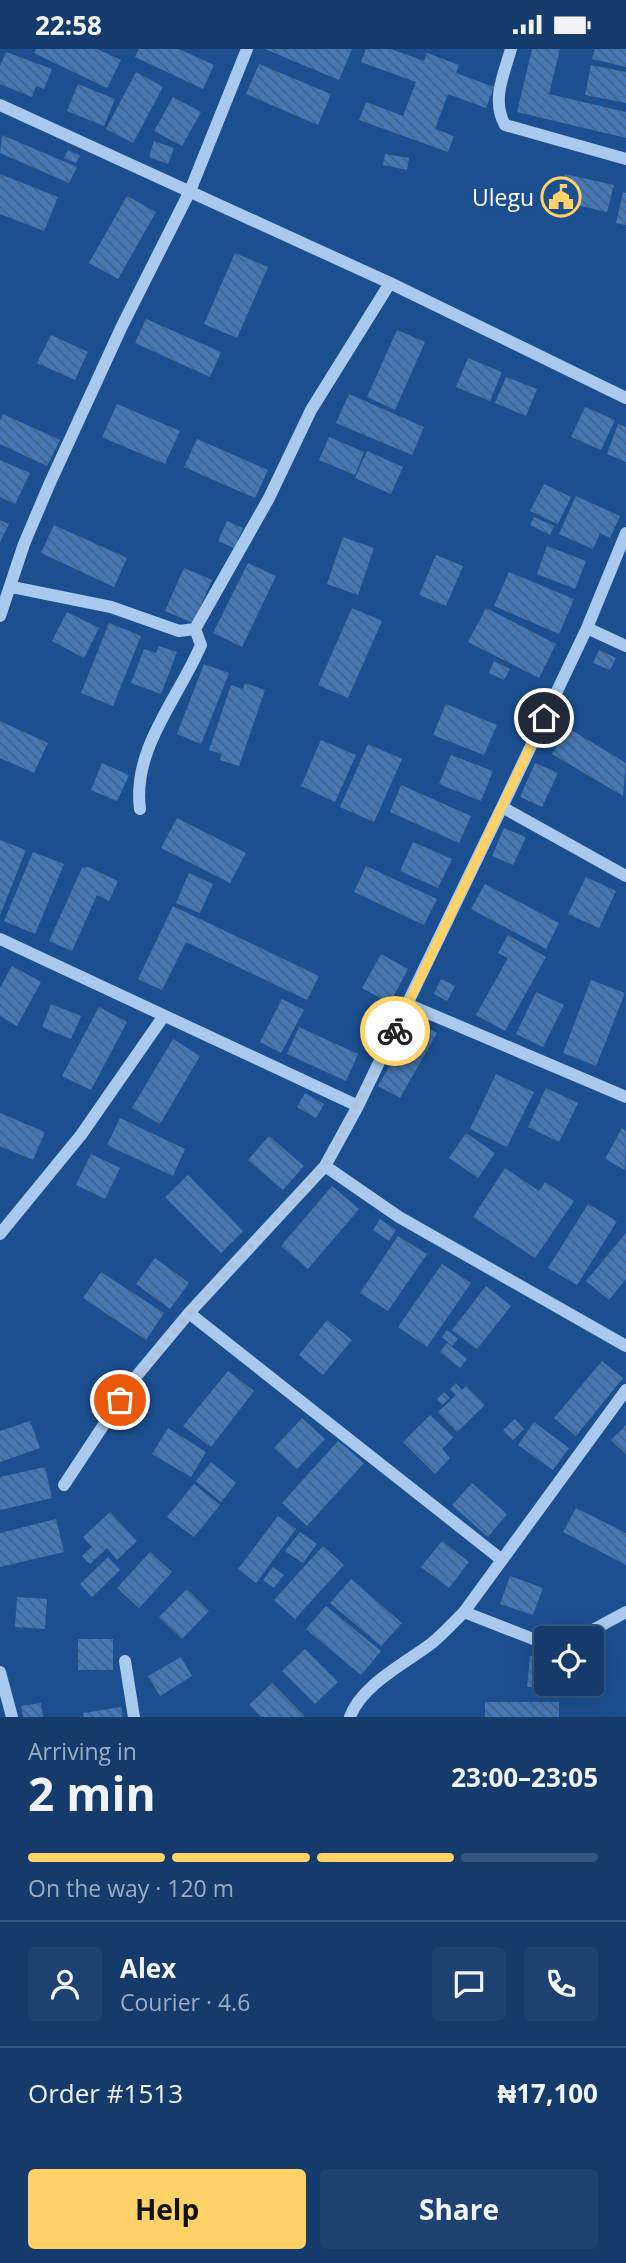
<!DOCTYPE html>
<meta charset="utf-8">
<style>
:root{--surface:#143b6b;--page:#1d4271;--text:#f1f3f6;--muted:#9dadc1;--line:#33557e;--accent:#ffd166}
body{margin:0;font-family:"Open Sans",sans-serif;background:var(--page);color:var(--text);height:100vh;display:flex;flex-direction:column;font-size:26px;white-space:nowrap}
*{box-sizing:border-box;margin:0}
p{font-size:23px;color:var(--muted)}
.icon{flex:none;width:38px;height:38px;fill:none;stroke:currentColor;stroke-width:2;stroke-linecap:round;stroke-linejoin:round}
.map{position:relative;height:1668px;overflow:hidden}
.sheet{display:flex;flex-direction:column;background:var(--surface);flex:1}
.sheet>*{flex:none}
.tools{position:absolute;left:534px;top:1577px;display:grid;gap:14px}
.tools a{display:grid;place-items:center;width:70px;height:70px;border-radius:7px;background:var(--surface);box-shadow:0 7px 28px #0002,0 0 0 2px var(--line);font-size:35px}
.pin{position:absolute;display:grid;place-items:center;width:60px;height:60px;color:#fff;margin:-30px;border:4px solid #fff;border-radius:50%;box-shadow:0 2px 7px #0007}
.courier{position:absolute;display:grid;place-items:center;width:70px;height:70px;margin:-35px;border:5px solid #ffd166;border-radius:50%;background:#fff;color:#222;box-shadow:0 2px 9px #0007}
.overview em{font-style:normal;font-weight:700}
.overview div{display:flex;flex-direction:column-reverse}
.overview{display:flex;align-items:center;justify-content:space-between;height:119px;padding:0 28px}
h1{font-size:46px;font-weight:700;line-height:52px}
.bar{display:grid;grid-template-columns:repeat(4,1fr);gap:10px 7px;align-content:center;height:84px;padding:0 28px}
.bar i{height:9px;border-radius:5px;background:var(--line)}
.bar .current{background:var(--accent)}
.bar p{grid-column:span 4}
.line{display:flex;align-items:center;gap:18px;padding:0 28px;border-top:2px solid var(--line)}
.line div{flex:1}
.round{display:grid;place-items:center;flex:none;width:74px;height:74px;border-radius:7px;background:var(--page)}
.action{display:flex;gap:14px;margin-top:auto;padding:14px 28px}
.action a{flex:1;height:80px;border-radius:7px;background:var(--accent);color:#111;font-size:28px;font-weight:700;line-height:80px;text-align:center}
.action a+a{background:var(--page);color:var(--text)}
.status{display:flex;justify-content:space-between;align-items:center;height:49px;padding:0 35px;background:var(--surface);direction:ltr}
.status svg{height:19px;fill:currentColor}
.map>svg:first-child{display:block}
.building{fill:url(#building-back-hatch)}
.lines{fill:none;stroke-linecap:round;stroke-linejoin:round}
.minor{stroke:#a9c9ee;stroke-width:12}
.done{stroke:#afc1d8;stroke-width:7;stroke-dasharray:0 12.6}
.route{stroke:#ffd166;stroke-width:9}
.labels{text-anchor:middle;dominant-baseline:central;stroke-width:7;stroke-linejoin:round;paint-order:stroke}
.poi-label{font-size:23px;fill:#fff;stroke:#1b4f8f;text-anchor:end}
</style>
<div class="status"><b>22:58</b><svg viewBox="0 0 49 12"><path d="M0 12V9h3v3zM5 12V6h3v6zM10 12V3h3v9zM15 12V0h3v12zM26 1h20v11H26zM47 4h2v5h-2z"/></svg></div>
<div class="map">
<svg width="626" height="1668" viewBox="0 0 626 1668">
<defs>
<pattern id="building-back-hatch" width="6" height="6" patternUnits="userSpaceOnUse" patternTransform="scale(1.75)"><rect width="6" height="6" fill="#4478b7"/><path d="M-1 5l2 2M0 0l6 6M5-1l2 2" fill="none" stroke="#486282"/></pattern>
</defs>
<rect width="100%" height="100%" fill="#1b4f8f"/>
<path class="building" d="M36,0H97L121,11L107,39L34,4Z
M139,0H179L214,16L203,40L135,8Z
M265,0H352L339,31Z
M366,0H391L424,12L427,4L459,16L456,24L494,38L486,59L448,45L435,80L454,87L448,103L359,71L366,53L403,67L416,33L361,13Z
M532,0H560L549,45L626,63V89L517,63Z
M595,0H626V18L592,10Z
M6,3L52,20L44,40L36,37L32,48L0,35V17Z
M259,15L331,45L318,76L246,45Z
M591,16L626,23V54L585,46Z
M136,23L163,38L133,94L106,80Z
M78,35L115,50L104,77L67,62Z
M173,48L201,63L182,97L154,82Z
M2,86L77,118L69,134L0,104Z
M154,92L174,99L168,115L149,108Z
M68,101L80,107L76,114L64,109Z
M385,105L409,109L407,121L383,116Z
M0,125L58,148L44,182L0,165Z
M565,125L614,136L607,163L559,152Z
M623,143L626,144V176L616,174Z
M127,147L156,163L118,230L89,214Z
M235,204L268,218L237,289L204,275Z
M146,270L221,303L210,328L135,294Z
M397,281L425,293L395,361L367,348Z
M51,286L88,303L75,331L37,314Z
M468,309L502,323L490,352L456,338Z
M506,328L537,340L526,367L495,354Z
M349,345L424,378L412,406L336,374Z
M117,355L180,382L165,415L102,388Z
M585,358L615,371L601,401L571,388Z
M3,365L60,391L47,417L0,395V372Z
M618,375L626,378V413L607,405Z
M329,388L364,403L355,426L319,411Z
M197,390L268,421L255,449L184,418Z
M367,402L403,418L391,445L355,429Z
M0,411L30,424L15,455L0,448Z
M544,435L571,448L558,475L530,462Z
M576,447L620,467L610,489L600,484L593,500L559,485Z
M534,468L554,477L550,486L530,476Z
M0,471L9,475L0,493Z
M227,472L243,479L234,499L218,492Z
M54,476L127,509L114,538L41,504Z
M343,488L374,499L358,546L327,535Z
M547,497L586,512L575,540L537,525Z
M436,506L463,517L446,557L419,546Z
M248,514L276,527L242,598L213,584Z
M184,519L212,531L193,574L165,562Z
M509,523L574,550L559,585L494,557Z
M352,559L382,572L348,649L318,636Z
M486,559L556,595L539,629L468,593Z
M67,563L99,579L84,609L52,592Z
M109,574L141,587L113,657L81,644Z
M159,597L177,603L161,645L131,634L144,600L156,604Z
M599,601L616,609L610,621L593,614Z
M494,612L510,620L504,631L489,624Z
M204,615L229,624L201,695L177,685Z
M245,634L265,641L239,717L220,711L222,705L209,701L231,636L243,640Z
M446,655L497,676L484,706L433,686Z
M0,672L48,694L34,724L0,709Z
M568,679L626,714L623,747L552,705Z
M321,691L356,706L335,753L301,737Z
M368,695L402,710L374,773L340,758Z
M451,706L493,722L481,752L439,735Z
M102,714L129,726L117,752L91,741Z
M535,714L558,724L542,758L520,748Z
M401,736L471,767L459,794L390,763Z
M177,769L246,804L230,834L161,799Z
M504,779L526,788L513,816L492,807Z
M0,791L26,801L0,866Z
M413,793L452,810L438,839L400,822Z
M33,803L64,815L35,885L4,872Z
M366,817L437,850L424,876L354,843Z
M88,818L118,832L109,852L97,846L72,902L49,892L82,819Z
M189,824L213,835L200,864L176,854Z
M586,828L616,842L599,879L568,865Z
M485,835L559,874L546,900L471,860Z
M173,857L319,927L307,951L186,893L162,941L138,930Z
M508,886L546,908L505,982L476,966L508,909L498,904Z
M381,905L408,920L390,954L362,939Z
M12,917L41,933L17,977L0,967V939Z
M441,930L455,937L447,952L434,945Z
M591,931L625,944L596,1017L563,1004Z
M536,943L564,956L543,998L516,985Z
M282,950L304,961L281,1004L260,993Z
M51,955L81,967L71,990L42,978Z
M99,958L127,973L91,1041L62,1027Z
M416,972L437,984L400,1049L378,1037Z
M299,978L358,1005L346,1032L287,1005Z
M173,990L200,1007L160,1075L132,1059Z
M496,1025L534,1043L507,1098L470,1080Z
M546,1039L578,1054L559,1093L528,1078Z
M305,1044L324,1055L316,1069L297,1058Z
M0,1064L45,1083L33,1111L0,1097Z
M120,1069L185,1100L173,1127L107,1096Z
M622,1079L626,1082L625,1121L605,1110Z
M466,1084L495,1104L478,1129L449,1109Z
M269,1087L304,1117L283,1141L248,1111Z
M91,1105L120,1119L105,1150L76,1136Z
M505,1119L539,1142L545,1133L574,1152L535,1209L473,1168Z
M188,1126L243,1182L221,1204L165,1148Z
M332,1137L359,1160L308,1220L281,1197Z
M588,1155L617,1172L577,1236L548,1219Z
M380,1170L396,1181L389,1192L373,1181Z
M626,1184V1230L609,1251L586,1232Z
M398,1187L427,1205L388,1262L360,1244Z
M155,1209L189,1234L170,1260L136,1235Z
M442,1215L471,1234L427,1298L398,1278Z
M101,1223L164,1264L146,1291L83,1249Z
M486,1237L511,1257L477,1300L452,1281Z
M327,1271L352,1291L323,1326L299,1306Z
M447,1281L458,1290L452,1297L442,1288Z
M447,1294L467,1310L460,1319L440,1303Z
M602,1312L623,1329L576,1387L554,1369Z
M228,1322L254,1342L211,1398L183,1377Z
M456,1334L462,1341L466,1337L485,1356L457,1383L438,1363L456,1346L450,1340Z
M444,1343L450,1349L442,1356L437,1350Z
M430,1366L454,1388L442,1400L450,1409L435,1425L403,1393Z
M302,1369L325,1390L297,1420L274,1399Z
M515,1370L524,1380L513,1391L503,1381Z
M30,1372L40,1399L0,1413V1382Z
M534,1373L569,1399L553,1421L518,1396Z
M626,1376V1405L611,1391Z
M168,1379L206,1403L191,1428L152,1405Z
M338,1392L364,1414L307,1477L282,1454Z
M211,1413L236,1434L221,1453L196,1432Z
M45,1418L52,1449L0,1461V1428Z
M472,1434L507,1465L488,1488L452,1456Z
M194,1435L220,1456L194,1488L167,1468Z
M576,1459L626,1484V1516L563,1483Z
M110,1463L137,1492L117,1511L107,1499L90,1515L82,1507L92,1498L83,1488Z
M278,1467L296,1480L256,1534L238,1520Z
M56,1470L64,1503L0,1518V1484Z
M300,1483L317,1495L303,1514L285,1502Z
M442,1492L469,1513L449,1539L421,1518Z
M323,1497L344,1516L295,1570L274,1551Z
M150,1503L172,1523L139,1559L117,1539Z
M108,1508L120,1521L92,1548L80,1535Z
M273,1518L284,1526L274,1539L263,1531Z
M510,1527L543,1539L533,1566L500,1555Z
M351,1530L402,1574L381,1597L330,1554Z
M187,1540L209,1562L182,1590L159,1568Z
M17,1548L47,1550L45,1580L15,1578Z
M326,1557L381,1602L361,1626L306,1580Z
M78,1590H113V1621H78Z
M305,1600L338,1633L315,1655L282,1622Z
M530,1607L546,1608V1634H563V1640L527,1638Z
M181,1608L192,1627L160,1647L148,1627Z
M272,1634L305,1668H261L249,1656Z
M485,1653H559V1668H485Z
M41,1654L43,1668H23L21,1657Z
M121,1658L123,1668H84L83,1664Z"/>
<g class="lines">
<path class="minor" d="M511,0C504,25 491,51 505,76L626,110
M0,56L390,234L626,349
M12,538L111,558L179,582L195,580L269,449L311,361L390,234
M0,567L24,495L49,436L122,277L190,142L247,0
M587,579L626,597
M502,758L626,827
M140,760C132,700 178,650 201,596L195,580
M0,890L358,1057
M407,955L626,1048
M325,1117L399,1168L626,1297
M0,1185L81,1086L163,968
M189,1264L502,1511
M64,1436L134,1330L189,1264L325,1117L358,1057L502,758L587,579L626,484
M464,1563L546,1595
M578,1589L626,1563
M125,1612L134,1668
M0,1623L12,1668
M350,1668C361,1636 406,1614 432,1594C443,1585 454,1573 464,1563L626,1341"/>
</g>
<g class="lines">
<path class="done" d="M120,1351L189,1264L325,1117L395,982"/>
<path class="route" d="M395,982L544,669"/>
</g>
<defs>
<g id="civic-ring" transform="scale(2.0125)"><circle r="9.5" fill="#1b4f8f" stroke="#ffd166" stroke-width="1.5"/><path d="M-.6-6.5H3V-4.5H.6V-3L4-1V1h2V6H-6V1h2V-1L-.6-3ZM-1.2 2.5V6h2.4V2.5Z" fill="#ffd166"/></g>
</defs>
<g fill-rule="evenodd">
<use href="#civic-ring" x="561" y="148"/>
</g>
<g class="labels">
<g class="poi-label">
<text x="534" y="148">Ulegu</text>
</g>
</g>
</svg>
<div class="tools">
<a><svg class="icon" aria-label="locate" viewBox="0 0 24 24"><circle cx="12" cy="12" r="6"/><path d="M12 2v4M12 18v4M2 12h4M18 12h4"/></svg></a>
</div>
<div class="pin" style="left:120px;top:1351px;background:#ea580c"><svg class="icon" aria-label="bag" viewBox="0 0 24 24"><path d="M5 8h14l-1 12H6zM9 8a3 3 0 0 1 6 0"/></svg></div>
<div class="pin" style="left:544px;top:669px;background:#1f2937"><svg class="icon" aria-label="home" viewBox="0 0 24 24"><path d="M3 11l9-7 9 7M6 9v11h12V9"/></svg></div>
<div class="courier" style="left:395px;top:982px"><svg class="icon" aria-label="bike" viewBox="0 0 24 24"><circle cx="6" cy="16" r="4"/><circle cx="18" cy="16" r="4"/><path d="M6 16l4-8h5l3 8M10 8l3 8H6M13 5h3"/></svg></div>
</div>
<section class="sheet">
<div class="overview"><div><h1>2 min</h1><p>Arriving in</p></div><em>23:00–23:05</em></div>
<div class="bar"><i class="current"></i><i class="current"></i><i class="current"></i><i></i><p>On the way · 120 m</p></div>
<div class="line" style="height:126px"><a class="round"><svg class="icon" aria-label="person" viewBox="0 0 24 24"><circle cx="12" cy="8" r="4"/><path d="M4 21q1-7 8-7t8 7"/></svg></a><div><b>Alex</b><p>Courier · 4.6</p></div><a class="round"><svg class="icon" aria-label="chat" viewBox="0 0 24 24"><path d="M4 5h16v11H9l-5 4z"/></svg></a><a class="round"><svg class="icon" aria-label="phone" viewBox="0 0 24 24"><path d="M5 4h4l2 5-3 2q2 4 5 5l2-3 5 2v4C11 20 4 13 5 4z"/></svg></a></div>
<div class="line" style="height:91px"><div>Order #1513</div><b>₦17,100</b></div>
<div class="action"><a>Help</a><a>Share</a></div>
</section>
